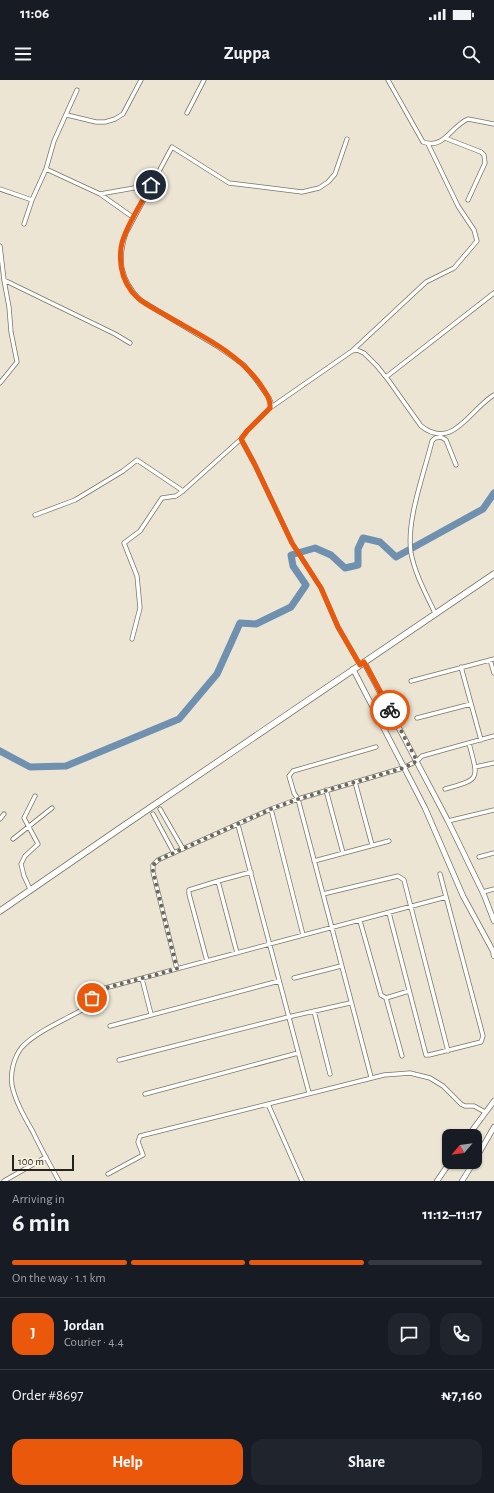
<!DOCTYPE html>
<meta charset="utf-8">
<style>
:root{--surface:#171b24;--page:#20242c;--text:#f1f3f6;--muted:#9ea1a6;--line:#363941;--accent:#ea580c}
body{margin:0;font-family:"Alegreya Sans",sans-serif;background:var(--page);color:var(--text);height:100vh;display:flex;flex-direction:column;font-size:15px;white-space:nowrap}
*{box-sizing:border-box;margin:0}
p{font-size:13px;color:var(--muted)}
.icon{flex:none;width:22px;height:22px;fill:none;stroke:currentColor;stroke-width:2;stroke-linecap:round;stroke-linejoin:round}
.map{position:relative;height:1101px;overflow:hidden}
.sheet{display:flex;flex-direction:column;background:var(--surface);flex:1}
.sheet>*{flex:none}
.needle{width:26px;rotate:241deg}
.tools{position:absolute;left:442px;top:1049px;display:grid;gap:8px}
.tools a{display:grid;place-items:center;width:40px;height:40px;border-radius:8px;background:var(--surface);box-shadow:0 1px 3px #0004;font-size:20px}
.scale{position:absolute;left:12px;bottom:10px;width:62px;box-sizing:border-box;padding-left:4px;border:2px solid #25231c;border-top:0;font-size:11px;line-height:14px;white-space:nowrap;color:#25231c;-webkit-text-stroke:3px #f9f2e1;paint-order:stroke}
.pin{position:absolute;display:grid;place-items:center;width:34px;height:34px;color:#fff;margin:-17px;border:2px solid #fff;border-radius:50%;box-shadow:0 1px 4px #0007}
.courier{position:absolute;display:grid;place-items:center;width:40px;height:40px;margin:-20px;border:3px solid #ea580c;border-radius:50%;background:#fff;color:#222;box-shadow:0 1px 5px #0007}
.summary em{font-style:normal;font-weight:600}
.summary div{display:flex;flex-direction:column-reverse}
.summary{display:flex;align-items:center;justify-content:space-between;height:68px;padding:0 12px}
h1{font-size:26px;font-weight:600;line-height:30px}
.bar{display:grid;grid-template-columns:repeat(4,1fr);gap:6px 4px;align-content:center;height:48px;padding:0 12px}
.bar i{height:5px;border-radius:3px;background:var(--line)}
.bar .active{background:var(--accent)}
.bar p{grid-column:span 4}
.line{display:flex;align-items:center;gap:10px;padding:0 12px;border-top:1px solid var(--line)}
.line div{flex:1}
.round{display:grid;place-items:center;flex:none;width:42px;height:42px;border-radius:12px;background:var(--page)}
.cta{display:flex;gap:8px;margin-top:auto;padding:8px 12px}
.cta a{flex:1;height:46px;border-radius:12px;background:var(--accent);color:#fff;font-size:16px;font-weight:600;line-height:46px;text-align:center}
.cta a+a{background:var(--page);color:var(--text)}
.status{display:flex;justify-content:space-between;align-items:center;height:28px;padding:0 20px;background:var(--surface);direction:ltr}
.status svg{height:11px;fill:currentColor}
header{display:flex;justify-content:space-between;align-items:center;height:52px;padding:0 12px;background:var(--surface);font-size:18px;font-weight:600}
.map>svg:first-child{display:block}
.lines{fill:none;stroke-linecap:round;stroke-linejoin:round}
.river{stroke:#6f90af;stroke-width:7}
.minor-casing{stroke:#7b7565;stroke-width:5}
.tertiary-casing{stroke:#7b7565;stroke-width:6}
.primary-casing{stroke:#7b7565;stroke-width:7}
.minor{stroke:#fff;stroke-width:3.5}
.tertiary{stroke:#fff;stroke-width:4.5}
.primary{stroke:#fff;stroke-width:5.5}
.done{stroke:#6b675c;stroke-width:4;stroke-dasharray:0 7.2}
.route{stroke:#ea580c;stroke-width:5}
</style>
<div class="status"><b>11:06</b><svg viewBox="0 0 49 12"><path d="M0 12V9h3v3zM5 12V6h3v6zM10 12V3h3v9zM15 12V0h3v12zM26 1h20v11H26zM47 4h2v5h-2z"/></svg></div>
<header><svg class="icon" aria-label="menu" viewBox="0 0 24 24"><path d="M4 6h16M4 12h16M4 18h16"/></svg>Zuppa<svg class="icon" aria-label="search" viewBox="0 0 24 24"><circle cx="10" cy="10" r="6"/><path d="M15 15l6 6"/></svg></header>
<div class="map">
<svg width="494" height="1101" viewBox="0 0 494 1101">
<rect width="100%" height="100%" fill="#ece5d4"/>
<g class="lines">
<path class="river" d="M0,671L30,687L66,686L179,639L217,594L240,543L256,544L291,527L306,505L293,486L291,475L315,468L331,475L345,488L358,485V469L363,458L380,462L396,477L483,429L494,413"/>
<g class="minor-casing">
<path id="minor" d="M388,0L423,62C444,70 451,46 468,39L494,44
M187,33L204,0
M67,35L96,42H105L115,39L123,34L141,0
M445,58L481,72L484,75L485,83L468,120
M46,89L54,61L77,10
M0,109L32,120L46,89L100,114L151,105
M100,114L134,138
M24,144L32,120
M0,166L4,200L9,227L11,252L17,282L0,303
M4,200L115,254L130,263
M352,271L426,202L454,188L477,161L474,150L458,126L428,64
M386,297L494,213
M270,328L352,271L357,270L364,273L377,286L389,301L421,346C453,371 470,329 494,315
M241,359L255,385L292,463L321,508L338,547L360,585
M35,435L75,420L123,391L137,380L183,411
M435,533C426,514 415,494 411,473C406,440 424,394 432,361L435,358L441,357L446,360L456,385
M132,559L140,528L137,496L124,463L140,451L162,418L176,416L183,411L241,359L247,351L270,328L271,323L269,318L257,301L244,285L217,266L140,220C120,199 117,180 126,153L172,67L229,103L302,112L319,108L328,102L335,94L347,59
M490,580L494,593
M461,587L481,660
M411,601L494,579
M417,638L471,624
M475,687L494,683
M355,702L372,765
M445,709C482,699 478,699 469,663
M326,710L343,773
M160,729L183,769
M271,729L303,855
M153,734L174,773
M0,739L4,734
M448,741L494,730
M238,745L309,1013
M13,759L52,728
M479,777L494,773
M314,781L389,761
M218,801L237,873
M30,809L24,796L21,784L25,776L38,764L24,738L35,716
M483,812L494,809
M323,814L398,796L404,800L448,971
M389,833L426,975H429L481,962L483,956L440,794
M360,841L381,915L386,918L409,911
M207,881L189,814V810L218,801L251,792
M177,889L153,792V785L158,780L271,729L298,719L403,688L417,681L422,676L494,656
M294,898L341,886
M142,899L151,934
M386,918L402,976
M314,931L330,994
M110,946L279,901
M119,980L288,937L350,923
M371,997L298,719L294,713L289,696L293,691L376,667
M145,1014L298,973
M268,1024L302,1101
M108,1094L143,1075L138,1062L140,1056L384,995L410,993L430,998L443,1006L461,1024L465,1026H474L485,1032
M4,1101L46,1077
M59,1101C50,1085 41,1069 33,1052C25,1038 15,1021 12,1005C10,992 14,977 22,967C36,952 64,940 82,930L88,924L94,911L446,817"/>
</g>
<g class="tertiary-casing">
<path id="tertiary" d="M364,582L448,741L484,815L494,841
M353,589L425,728L463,816L493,871L494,876
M468,1056L494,1021
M475,1080L494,1047
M437,1101L450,1082
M462,1101L474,1082"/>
</g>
<g class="primary-casing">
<path id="primary" d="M0,831L119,749L494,494"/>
</g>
<use href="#minor" class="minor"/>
<use href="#tertiary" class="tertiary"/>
<use href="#primary" class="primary"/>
</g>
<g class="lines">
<path class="done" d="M92,918L94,911L177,889L153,792V785L158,780L271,729L298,719L403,688L417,681L390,630"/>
<path class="route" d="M151,105C143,121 123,151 121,168C119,184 122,199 132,212C141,223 155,229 167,236C200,255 237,272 260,304C265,312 271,319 270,328L247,351L241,359L255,385L292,463L321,508L338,547L360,585L364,582L390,630"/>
</g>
</svg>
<div class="tools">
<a><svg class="needle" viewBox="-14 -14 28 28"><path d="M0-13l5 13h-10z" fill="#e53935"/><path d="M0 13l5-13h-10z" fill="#9ea1a6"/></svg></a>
</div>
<div class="scale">100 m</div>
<div class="pin" style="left:92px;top:918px;background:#ea580c"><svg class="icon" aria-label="bag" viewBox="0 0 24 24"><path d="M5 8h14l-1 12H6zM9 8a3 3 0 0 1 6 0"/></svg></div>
<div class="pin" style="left:151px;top:105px;background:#1f2937"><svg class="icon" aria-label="home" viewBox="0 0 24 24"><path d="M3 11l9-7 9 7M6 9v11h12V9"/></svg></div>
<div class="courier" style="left:390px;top:630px"><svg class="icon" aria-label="bike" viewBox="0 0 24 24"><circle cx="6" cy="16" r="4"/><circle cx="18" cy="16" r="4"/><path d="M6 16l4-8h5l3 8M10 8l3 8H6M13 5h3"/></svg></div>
</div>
<section class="sheet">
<div class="summary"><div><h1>6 min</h1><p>Arriving in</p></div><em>11:12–11:17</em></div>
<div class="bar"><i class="active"></i><i class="active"></i><i class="active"></i><i></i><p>On the way · 1.1 km</p></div>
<div class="line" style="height:72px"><b class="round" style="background:var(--accent);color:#fff">J</b><div><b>Jordan</b><p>Courier · 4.4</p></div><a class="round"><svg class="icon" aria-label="chat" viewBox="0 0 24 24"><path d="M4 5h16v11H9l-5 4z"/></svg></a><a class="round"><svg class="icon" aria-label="phone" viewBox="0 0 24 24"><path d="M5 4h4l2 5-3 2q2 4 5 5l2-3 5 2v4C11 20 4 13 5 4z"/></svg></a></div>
<div class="line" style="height:52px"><div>Order #8697</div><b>₦7,160</b></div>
<div class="cta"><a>Help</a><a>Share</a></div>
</section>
